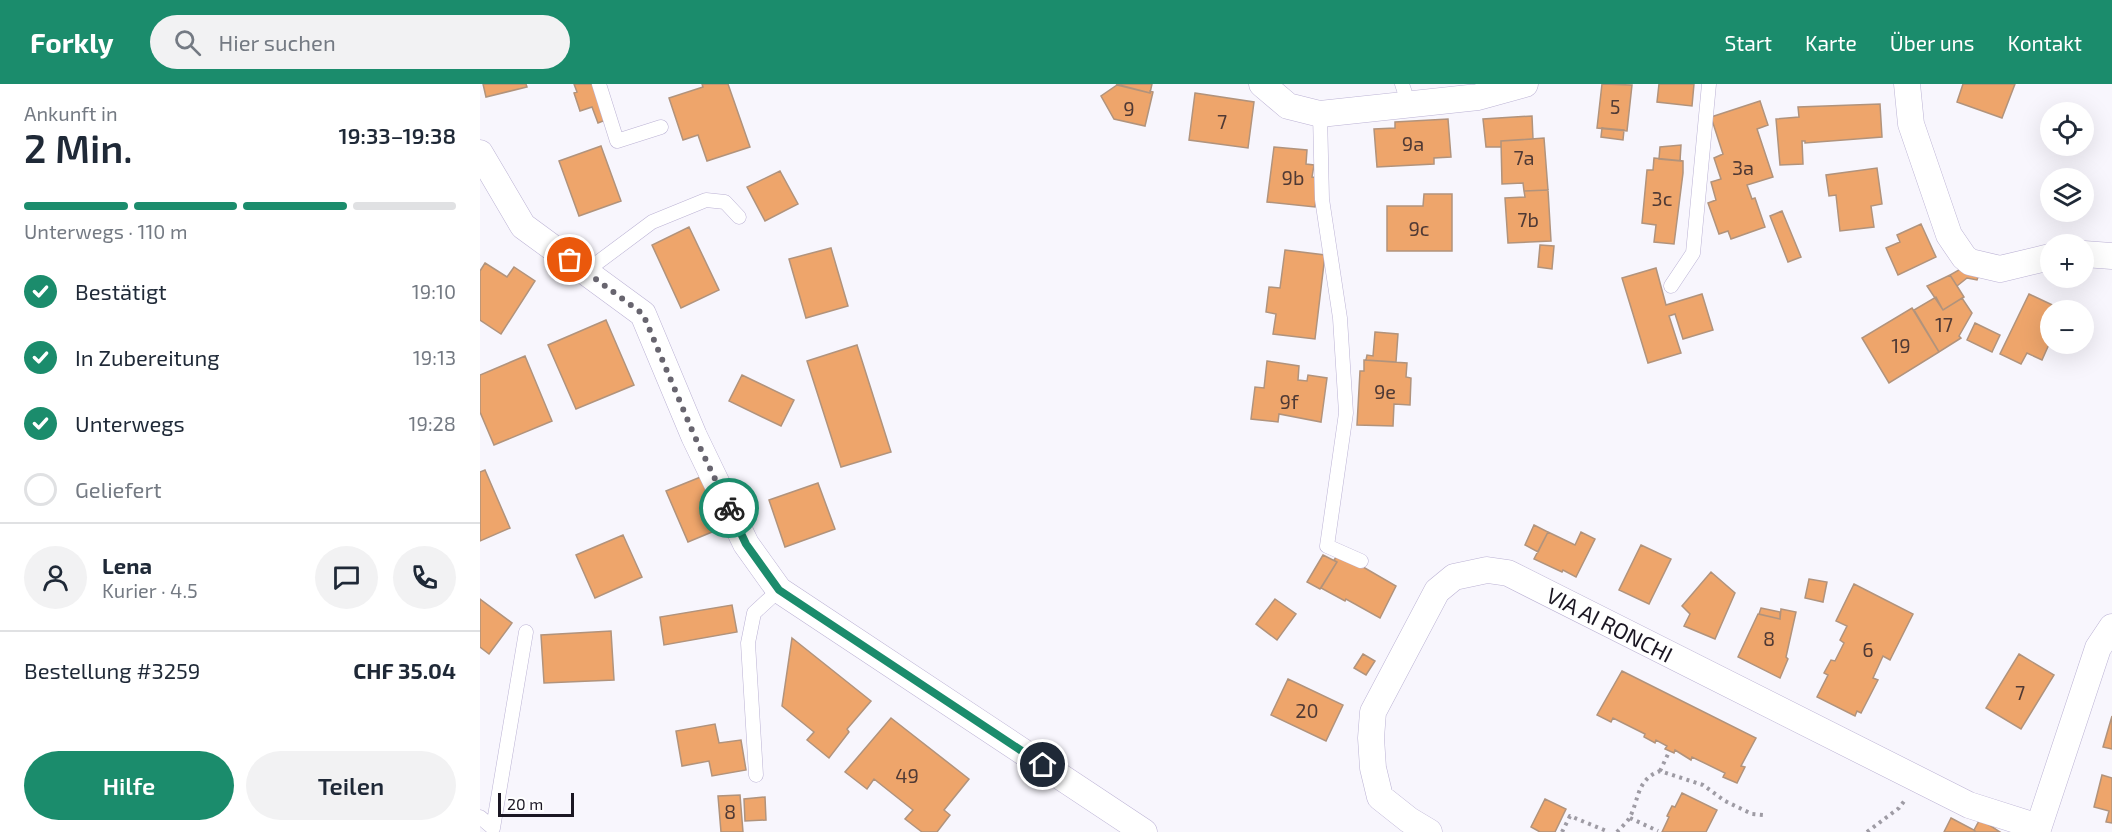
<!DOCTYPE html>
<html lang="de">
<meta charset="utf-8">
<style>
:root{--surface:#fff;--page:#f2f2f3;--text:#1f2937;--muted:#747a83;--line:#e0e1e3;--accent:#1b8c6c}
body{margin:0;font-family:"Exo 2",sans-serif;background:var(--page);color:var(--text);height:100vh;display:flex;flex-direction:column;font-size:22px;white-space:nowrap}
*{box-sizing:border-box;margin:0}
p{font-size:20px;color:var(--muted)}
.icon{flex:none;width:33px;height:33px;fill:none;stroke:currentColor;stroke-width:2;stroke-linecap:round;stroke-linejoin:round}
.map{position:relative;flex:1;overflow:hidden}
.details{display:flex;flex-direction:column;background:var(--surface);width:480px}
.details>*{flex:none}
.controls{position:absolute;left:1560px;top:18px;display:grid;gap:12px}
.controls a{display:grid;place-items:center;width:54px;height:54px;border-radius:50%;background:var(--surface);box-shadow:0 6px 24px #0002;font-size:30px}
.scale{position:absolute;left:18px;bottom:15px;width:76px;box-sizing:border-box;padding-left:6px;border:3px solid #1b1723;border-top:0;font-size:16px;line-height:21px;white-space:nowrap;color:#1b1723;-webkit-text-stroke:4px #fff;paint-order:stroke}
.pin{position:absolute;display:grid;place-items:center;width:51px;height:51px;color:#fff;margin:-26px;border:3px solid #fff;border-radius:50%;box-shadow:0 2px 6px #0007}
.courier{position:absolute;display:grid;place-items:center;width:60px;height:60px;margin:-30px;border:4px solid #1b8c6c;border-radius:50%;background:#fff;color:#222;box-shadow:0 2px 8px #0007}
.overview em{font-style:normal;font-weight:600}
.overview div{display:flex;flex-direction:column-reverse}
.overview{display:flex;align-items:center;justify-content:space-between;height:102px;padding:0 24px}
h1{font-size:39px;font-weight:600;line-height:45px}
.bar{display:grid;grid-template-columns:repeat(4,1fr);gap:9px 6px;align-content:center;height:72px;padding:0 24px}
.bar i{height:8px;border-radius:4px;background:var(--line)}
.bar .current{background:var(--accent)}
.bar p{grid-column:span 4}
.line{display:flex;align-items:center;gap:15px;padding:0 24px;border-top:2px solid var(--line)}
.line div{flex:1}
.round{display:grid;place-items:center;flex:none;width:63px;height:63px;border-radius:32px;background:var(--page)}
ol{padding:0 24px;list-style:none}
li{display:flex;align-items:center;gap:18px;height:66px}
li p{margin-inline-start:auto}
li .icon{padding:6px;border-radius:50%;background:var(--accent);color:#fff;stroke-width:4}
li:last-child{color:var(--muted)}
li i{width:33px;height:33px;border:3px solid var(--line);border-radius:50%}
.button{display:flex;gap:12px;margin-top:auto;padding:12px 24px}
.button a{flex:1;height:69px;border-radius:36px;background:var(--accent);color:#fff;font-size:24px;font-weight:600;line-height:69px;text-align:center}
.button a+a{background:var(--page);color:var(--text)}
header{display:flex;align-items:center;gap:36px;box-sizing:border-box;height:84px;padding:0 30px;background:var(--accent);color:#fff}
header strong{font-size:28px}
nav{display:flex;gap:33px;margin-inline-start:auto;font-size:21px}
.search{width:420px;height:54px;background:var(--page);display:flex;align-items:center;gap:15px;box-sizing:border-box;padding:0 21px;border-radius:33px;color:var(--muted);font-size:22px}
main{display:flex;flex:1;min-height:0}
.map>svg:first-child{display:block}
.building{fill:#eea56b;stroke:#b1937c;stroke-width:1.5}
.lines{fill:none;stroke-linecap:round;stroke-linejoin:round}
.lane-casing{stroke:#bbb2d4;stroke-width:15}
.street-casing{stroke:#bbb2d4;stroke-width:27}
.path{stroke:#9e9ba4;stroke-width:4;stroke-dasharray:3 4.5;stroke-linecap:butt}
.lane{stroke:#fff;stroke-width:14}
.street{stroke:#fff;stroke-width:26}
.done{stroke:#68656f;stroke-width:6;stroke-dasharray:0 10.8}
.route{stroke:#1b8c6c;stroke-width:8}
.labels{text-anchor:middle;dominant-baseline:central;stroke-width:5;stroke-linejoin:round;paint-order:stroke}
.number-label{font-size:20px;fill:#503a35}
.street-label{font-size:22px;fill:#1b1723;stroke:#fff}
</style>
<header>
<strong>Forkly</strong>
<div class="search"><svg class="icon" aria-label="search" viewBox="0 0 24 24"><circle cx="10" cy="10" r="6"/><path d="M15 15l6 6"/></svg>Hier suchen</div>
<nav><a>Start</a><a>Karte</a><a>Über uns</a><a>Kontakt</a></nav>
</header>
<main>
<section class="details">
<div class="overview"><div><h1>2 Min.</h1><p>Ankunft in</p></div><em>19:33–19:38</em></div>
<div class="bar"><i class="current"></i><i class="current"></i><i class="current"></i><i></i><p>Unterwegs · 110 m</p></div>
<ol>
<li><svg class="icon" aria-label="check" viewBox="0 0 24 24"><path d="M5 12l5 5 9-10"/></svg>Bestätigt<p>19:10</p></li>
<li><svg class="icon" aria-label="check" viewBox="0 0 24 24"><path d="M5 12l5 5 9-10"/></svg>In Zubereitung<p>19:13</p></li>
<li><svg class="icon" aria-label="check" viewBox="0 0 24 24"><path d="M5 12l5 5 9-10"/></svg>Unterwegs<p>19:28</p></li>
<li><i></i>Geliefert</li>
</ol>
<div class="line" style="height:108px"><a class="round"><svg class="icon" aria-label="person" viewBox="0 0 24 24"><circle cx="12" cy="8" r="4"/><path d="M4 21q1-7 8-7t8 7"/></svg></a><div><b>Lena</b><p>Kurier · 4.5</p></div><a class="round"><svg class="icon" aria-label="chat" viewBox="0 0 24 24"><path d="M4 5h16v11H9l-5 4z"/></svg></a><a class="round"><svg class="icon" aria-label="phone" viewBox="0 0 24 24"><path d="M5 4h4l2 5-3 2q2 4 5 5l2-3 5 2v4C11 20 4 13 5 4z"/></svg></a></div>
<div class="line" style="height:78px"><div>Bestellung #3259</div><b>CHF 35.04</b></div>
<div class="button"><a>Hilfe</a><a>Teilen</a></div>
</section>
<div class="map">
<svg width="1632" height="748" viewBox="0 0 1632 748">
<rect width="100%" height="100%" fill="#f8f6fd"/>
<path class="building" d="M3,0H46L47,3L6,13Z
M94,0H115L128,35L118,39L112,23L100,27L94,9L97,8Z
M222,0H248L270,63L227,77L218,51L203,56L189,14L223,3Z
M636,0H672L670,9Z
M1122,0L1152,1L1147,47L1117,44Z
M1179,0H1214L1212,22L1177,18Z
M1483,0H1535L1522,34L1477,18Z
M637,1L670,9V7L673,8L665,42L634,35L621,12Z
M715,9L774,18L768,64L709,56Z
M1280,17L1288,41L1277,45L1293,93L1267,101L1272,115L1275,114L1285,143L1251,155L1248,147L1239,150L1228,119L1236,116L1231,98L1241,95L1234,74L1243,70L1231,33Z
M1400,20L1402,53L1325,59V57H1322L1323,80L1300,81L1296,35L1319,33L1318,23Z
M1052,32L1053,55L1021,57V63H1006L1003,35Z
M968,35L971,73L954,74V80L897,83L894,45L915,44V38Z
M1122,44L1144,46L1143,56L1121,53Z
M1064,54L1068,106L1044,107L1043,99L1022,100L1021,57Z
M1201,61L1200,77L1179,75L1180,63Z
M121,62L141,117L99,132L79,77Z
M794,63L827,66L826,80L834,81L832,93L839,94L835,123L787,118Z
M1174,74L1203,77V89L1194,160L1174,158L1176,141L1162,139L1167,86H1173Z
M1397,84L1402,120L1391,122L1394,143L1360,147L1356,111L1349,112L1346,91Z
M300,87L318,120L285,137L267,103Z
M1068,106L1071,157L1028,159L1025,114L1045,113L1044,107Z
M944,110H972V167H907V122H943Z
M1302,127L1321,173L1308,178L1290,132Z
M1441,140L1456,173L1418,191L1406,164L1420,158L1417,151Z
M209,143L239,206L201,224L172,161Z
M1060,161L1074,162L1072,185L1058,183Z
M351,164L368,222L326,234L309,175Z
M805,166L845,171L835,255L793,250L796,230L786,228L789,203L800,204Z
M5,179L27,193L34,183L55,197L21,250L0,236V187Z
M1484,183L1500,188L1497,196L1487,194L1477,202L1470,191Z
M1176,184L1186,221L1222,210L1233,246L1203,255L1195,230L1189,232L1201,269L1168,279L1142,194Z
M1470,191L1484,213L1463,226L1447,202Z
M1549,210L1583,226H1570V258L1562,276L1547,269L1541,280L1520,270Z
M1456,213L1463,226L1482,214L1492,229L1479,252L1481,254L1459,268L1434,226Z
M1432,224L1459,268L1409,299L1382,254Z
M126,236L154,301L96,325L68,261Z
M1495,239L1520,251L1512,268L1487,256Z
M895,248L918,250L916,278L886,276L887,271L893,272Z
M377,261L411,368L361,383L327,277Z
M45,272L72,337L14,361L0,328V291Z
M884,276L927,279L926,293L931,294L930,321L914,320L913,342L877,341L880,287H884Z
M787,277L819,282L818,296L827,297L828,291L847,294L841,338L799,330L798,338L771,335L775,303L784,304Z
M262,291L314,316L301,342L249,317Z
M5,386L30,444L0,457V388Z
M223,392L244,443L208,458L186,407Z
M338,399L355,445L305,463L289,416Z
M1054,441L1068,448L1058,468L1045,461Z
M1068,448L1095,461L1101,448L1115,455L1096,493L1083,486L1082,488L1054,475Z
M143,451L162,493L115,514L96,471Z
M1161,461L1191,475L1169,520L1139,506Z
M859,469L916,502L900,534L866,515L865,517L841,504L857,478L854,476Z
M843,471L857,478L840,505L827,498Z
M1231,488L1255,509L1235,555L1204,542L1210,530L1202,522Z
M1329,495L1347,498L1343,518L1325,514Z
M1374,500L1433,530L1410,576L1403,572L1393,594L1398,596L1381,629L1377,627L1375,632L1337,613L1348,591L1344,589L1351,576L1355,577L1364,559L1360,556L1367,542L1356,537Z
M0,515L32,539L9,570L0,563Z
M795,515L816,530L797,556L776,540Z
M252,521L257,548L184,561L180,533Z
M1281,524L1300,528V535L1279,530Z
M1301,525L1316,528L1306,573L1308,575L1300,594L1258,573L1278,530L1300,535Z
M131,547L134,596L64,599L61,551Z
M312,554L391,617L367,645L369,648L349,674L327,656L334,648L302,622Z
M883,570L895,577L886,591L874,584Z
M1539,570L1574,591L1541,645L1506,624Z
M1142,587L1276,654L1261,682L1265,683L1257,699L1243,693L1245,689L1212,673L1211,676L1195,666L1194,669L1185,665L1187,662L1176,656L1175,659L1164,653L1165,650L1133,634L1131,638L1117,631Z
M808,595L863,621L846,657L791,631Z
M1632,632V665L1623,663Z
M411,634L489,695L464,726L470,731L457,748H442L425,735L433,726L394,695L387,705L365,688Z
M235,640L239,659L261,656L266,686L232,692L229,677L202,682L196,647Z
M1622,691L1632,694V739L1626,738L1629,727L1614,723Z
M1202,709L1237,726L1226,748H1182L1189,733L1187,732L1192,722L1195,723Z
M260,711L263,748H241L238,712Z
M285,713L286,736L265,737L264,715Z
M1065,715L1086,725L1075,748H1060L1051,743Z
M1471,734L1494,746L1496,748H1464Z
M1500,735L1520,748H1496L1494,746Z"/>
<g class="lines">
<g class="lane-casing">
<path id="lane" d="M119,0L137,57L181,43
M922,0L929,21
M840,30L842,115L860,234L866,329L847,462L881,477
M105,188L172,138L226,116L245,118L259,133
M1191,202L1213,169L1229,0
M276,691L268,559L274,529L299,506
M0,733L13,744L46,548"/>
</g>
<g class="street-casing">
<path id="street" d="M782,0L808,22L840,30L998,13L1045,0
M1427,0L1431,40L1469,151L1484,173L1490,178L1520,185L1570,173
M0,69L43,142L163,230L214,352L266,460L299,506L664,748
M1604,170L1632,172
M949,748L929,736L900,713L893,684L891,654L893,628L957,507L974,493L1007,486L1028,489L1489,721L1558,743
M1557,748L1618,564L1632,543"/>
</g>
<path class="path" d="M1180,687L1189,668
M1150,734L1178,747
M1082,748L1090,732L1129,748
M1137,748C1141,743 1147,739 1150,733C1159,715 1157,695 1180,687L1223,701L1245,717L1272,730L1283,731
M1387,748L1419,724L1425,716"/>
<use href="#lane" class="lane"/>
<use href="#street" class="street"/>
</g>
<g class="lines">
<path class="done" d="M90,176L163,230L214,351L249,424"/>
<path class="route" d="M249,424L266,460L299,506L563,681"/>
</g>
<g class="labels">
<g class="number-label">
<text x="1135" y="22">5</text>
<text x="649" y="24">9</text>
<text x="742" y="37">7</text>
<text x="933" y="59">9a</text>
<text x="1044" y="73">7a</text>
<text x="1263" y="83">3a</text>
<text x="813" y="93">9b</text>
<text x="1182" y="114">3c</text>
<text x="1048" y="135">7b</text>
<text x="939" y="144">9c</text>
<text x="1464" y="240">17</text>
<text x="1421" y="261">19</text>
<text x="905" y="307">9e</text>
<text x="809" y="317">9f</text>
<text x="1289" y="554">8</text>
<text x="1388" y="565">6</text>
<text x="1540" y="608">7</text>
<text x="827" y="626">20</text>
<text x="427" y="691">49</text>
<text x="250" y="727">8</text>
</g>
<g class="street-label">
<text transform="translate(1130 540) rotate(27)">VIA AI RONCHI</text>
</g>
</g>
</svg>
<div class="controls">
<a><svg class="icon" aria-label="locate" viewBox="0 0 24 24"><circle cx="12" cy="12" r="6"/><path d="M12 2v4M12 18v4M2 12h4M18 12h4"/></svg></a>
<a><svg class="icon" aria-label="layers" viewBox="0 0 24 24"><path d="M12 4l9 5-9 5-9-5zM3 14l9 5 9-5"/></svg></a>
<a>+</a>
<a>−</a>
</div>
<div class="scale">20 m</div>
<div class="pin" style="left:90px;top:176px;background:#ea580c"><svg class="icon" aria-label="bag" viewBox="0 0 24 24"><path d="M5 8h14l-1 12H6zM9 8a3 3 0 0 1 6 0"/></svg></div>
<div class="pin" style="left:563px;top:681px;background:#1f2937"><svg class="icon" aria-label="home" viewBox="0 0 24 24"><path d="M3 11l9-7 9 7M6 9v11h12V9"/></svg></div>
<div class="courier" style="left:249px;top:424px"><svg class="icon" aria-label="bike" viewBox="0 0 24 24"><circle cx="6" cy="16" r="4"/><circle cx="18" cy="16" r="4"/><path d="M6 16l4-8h5l3 8M10 8l3 8H6M13 5h3"/></svg></div>
</div>
</main>
